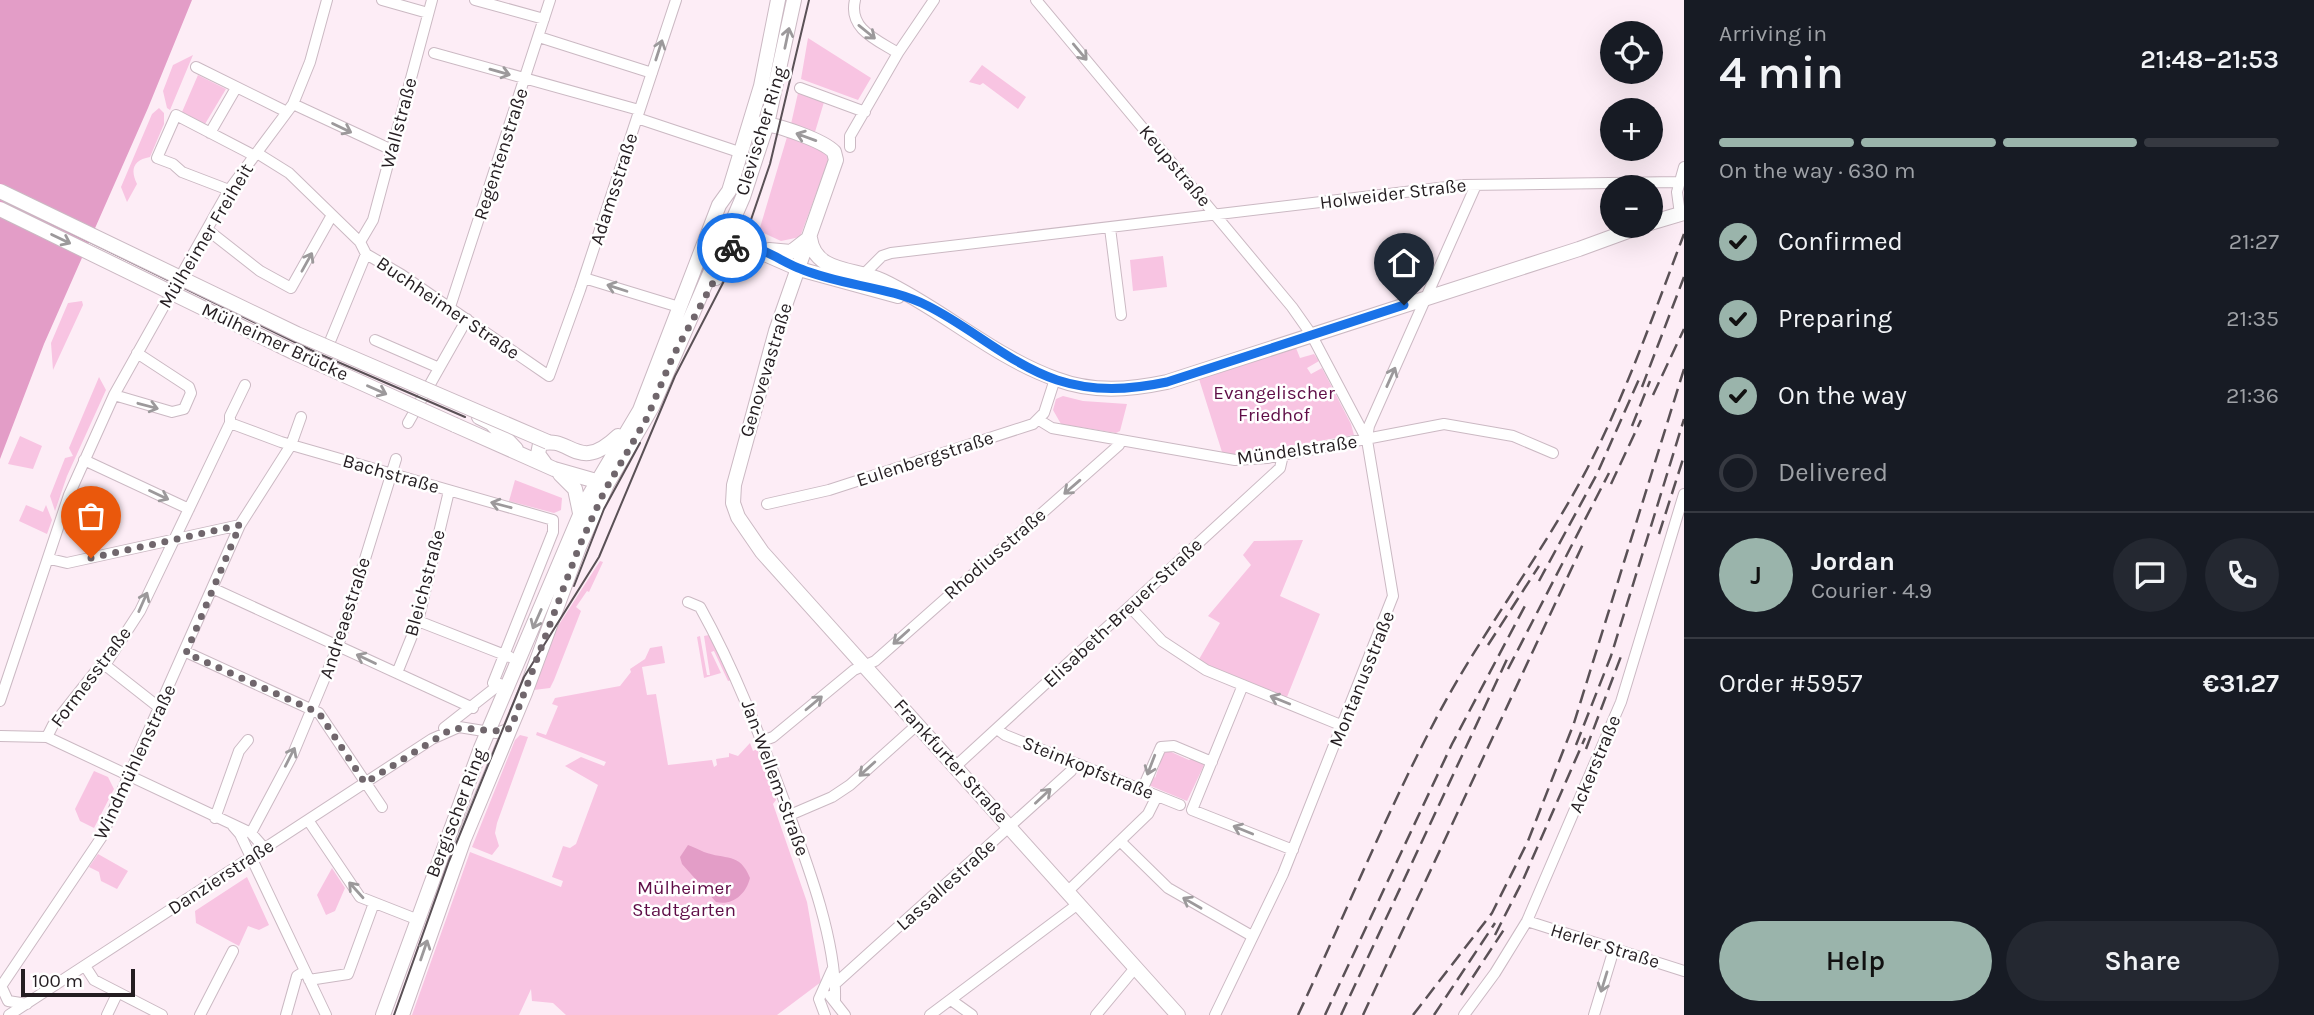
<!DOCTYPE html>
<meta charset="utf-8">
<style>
:root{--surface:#171b24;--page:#242831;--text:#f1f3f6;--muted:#9ea1a6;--line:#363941;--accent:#9ab4ab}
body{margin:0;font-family:Karla,sans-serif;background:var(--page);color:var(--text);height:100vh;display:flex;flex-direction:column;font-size:26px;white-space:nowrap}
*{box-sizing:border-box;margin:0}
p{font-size:23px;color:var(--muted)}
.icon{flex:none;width:38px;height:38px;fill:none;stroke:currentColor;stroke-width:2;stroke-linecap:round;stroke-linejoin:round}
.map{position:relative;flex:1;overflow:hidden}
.panel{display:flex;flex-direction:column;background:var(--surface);width:630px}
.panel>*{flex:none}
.buttons{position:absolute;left:1600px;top:21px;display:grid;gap:14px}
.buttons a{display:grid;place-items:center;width:63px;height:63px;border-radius:50%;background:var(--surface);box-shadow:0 7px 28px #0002;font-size:35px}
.scale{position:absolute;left:21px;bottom:18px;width:114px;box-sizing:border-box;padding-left:7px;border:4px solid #241d21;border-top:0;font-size:19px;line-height:24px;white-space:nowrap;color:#241d21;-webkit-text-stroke:5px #fff;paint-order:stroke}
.pin{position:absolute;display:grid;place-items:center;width:60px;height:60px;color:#fff;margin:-72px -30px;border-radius:50% 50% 50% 0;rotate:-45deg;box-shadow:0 0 7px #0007}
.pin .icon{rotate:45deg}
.courier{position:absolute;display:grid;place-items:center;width:70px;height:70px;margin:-35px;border:5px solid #1a73e8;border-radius:50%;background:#fff;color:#222;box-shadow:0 2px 9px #0007}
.headline em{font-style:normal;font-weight:600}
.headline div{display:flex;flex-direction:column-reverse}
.headline{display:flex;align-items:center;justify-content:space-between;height:119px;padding:0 35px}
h1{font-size:46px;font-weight:600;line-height:52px}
.bar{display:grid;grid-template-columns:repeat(4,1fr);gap:10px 7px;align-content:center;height:84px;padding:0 35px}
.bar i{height:9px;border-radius:5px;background:var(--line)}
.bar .current{background:var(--accent)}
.bar p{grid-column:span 4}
.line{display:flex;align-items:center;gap:18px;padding:0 35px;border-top:2px solid var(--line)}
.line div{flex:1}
.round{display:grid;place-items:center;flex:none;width:74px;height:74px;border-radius:37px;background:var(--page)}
ol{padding:0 35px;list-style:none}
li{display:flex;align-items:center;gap:21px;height:77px}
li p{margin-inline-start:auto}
li .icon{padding:7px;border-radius:50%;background:var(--accent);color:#111;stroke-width:4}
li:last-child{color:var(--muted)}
li i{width:38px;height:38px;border:4px solid var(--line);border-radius:50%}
.cta{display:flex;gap:14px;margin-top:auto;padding:14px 35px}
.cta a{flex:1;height:80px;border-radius:42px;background:var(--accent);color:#111;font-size:28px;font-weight:600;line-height:80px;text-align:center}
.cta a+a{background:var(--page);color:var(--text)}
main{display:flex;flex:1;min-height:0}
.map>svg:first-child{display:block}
.green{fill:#f8c4e2}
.water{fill:#e39dc7}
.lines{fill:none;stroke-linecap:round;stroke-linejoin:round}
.minor-casing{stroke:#cbb9c3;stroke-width:12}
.major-casing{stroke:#cbb9c3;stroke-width:16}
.minor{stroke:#fff;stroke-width:10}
.major{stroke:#fff;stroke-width:14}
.tram{stroke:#5a5156;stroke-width:2}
.rail{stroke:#5a5156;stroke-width:2.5;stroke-dasharray:14 7;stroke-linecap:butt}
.major-bridge-casing{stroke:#cbb9c3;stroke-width:16;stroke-linecap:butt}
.major-bridge{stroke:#fff;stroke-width:14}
.oneway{stroke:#9c999b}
.done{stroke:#70666c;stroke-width:7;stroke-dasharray:0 12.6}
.route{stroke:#1a73e8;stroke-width:9}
.labels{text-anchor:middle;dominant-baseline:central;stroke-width:5;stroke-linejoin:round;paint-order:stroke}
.street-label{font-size:19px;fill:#241d21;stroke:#fff}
.park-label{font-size:19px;fill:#5f0d47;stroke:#fff}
</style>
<main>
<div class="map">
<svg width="1684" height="1015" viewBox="0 0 1684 1015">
<rect width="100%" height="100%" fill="#fdedf6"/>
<path class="green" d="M808,38L871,78L858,100L801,79Z
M193,55L170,110L167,108L163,91L173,65Z
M982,65L1026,97L1018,109L983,83L980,85L969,82Z
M198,75L226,89L205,124L182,112Z
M798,93L824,102L815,132L791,124Z
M159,108L164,113V124L150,157C133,160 130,170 137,184L127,202L121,187L152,114Z
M787,137L822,150L829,159L800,237L781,241L759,231Z
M1163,256L1167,287L1133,291L1130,260Z
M82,301L83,305L53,370L51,343L68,303Z
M1296,348L1300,358L1314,354L1319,361L1307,368L1311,374L1322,368L1351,424L1354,435L1236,455L1222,452L1199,379Z
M99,377L106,390L67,476L55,511L50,496L65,458L73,456L69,448Z
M1063,396L1083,401L1127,404L1120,431L1116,433L1061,424L1053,410L1056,399Z
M20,436L42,446L33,469L8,464Z
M515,480L562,498L561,510L554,513L509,501Z
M26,505L43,512L46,505L52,520L47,534L19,521Z
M1303,540L1280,596L1320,614L1287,697L1198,661L1220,623L1208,616L1251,565L1243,555L1254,541Z
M600,561L603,562L589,592L587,591L576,607L581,611L554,680L550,688L534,690L549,640Z
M709,635L731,680L728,681L714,651L711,652L721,673L704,678L697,637L700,636L707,675H710L704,636Z
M662,646L665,663L642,667L647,695L656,694L668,765L712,760L714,767L717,765L716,759L729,757V753L738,756L750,743L753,751L757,749L776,800L773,804L807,902L821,982L777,1015H566L553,1003L532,1001L531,989L519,1015H412L470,852L561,887L563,881L552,877L563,846L570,848L576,844L598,785L565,766L581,757L604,766L606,762L536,735L537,732L546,735L558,706L552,704L555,698L620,686L631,672L630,669L645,659L650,648Z
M520,735L528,737L497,823L495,833L499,846L492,855L472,847L515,740Z
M1169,751L1189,760L1194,757L1205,763L1187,801L1146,784L1151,771L1155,778L1160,764L1159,753Z
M94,771L108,777L114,789L94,828L80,821L75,809Z
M98,854L128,871L117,889L101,881L99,872L89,867Z
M332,868L345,888L335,911L326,915L317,895Z
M247,877L269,925L259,930L248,926L239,946L196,923L195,911Z"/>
<path class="water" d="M0,0H192L148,108L44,344L0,459Z
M688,845C694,847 699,850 704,852C725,860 740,852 750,878C746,894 733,906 716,902L682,864L680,857Z"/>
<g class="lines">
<g class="minor-casing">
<path id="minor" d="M382,0L428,13
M475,0L544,19
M855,0C848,29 877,40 898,53
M1036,0L1292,307L1311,334L1367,440L1393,596L1283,874L1215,1015
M539,37L652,73
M434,53L639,110
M196,67L287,112
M800,88L865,112
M293,104L392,150
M637,118L742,153
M210,133L236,88
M850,147V136L898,53L934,0
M257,153L289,173L360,242L366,254L402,275L549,376L580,290L676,0
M229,190L182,172L173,164L157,158L176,115L255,156
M1680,214L1677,192L1684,167
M1110,228L1121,315
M209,231L260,271L291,288L332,215
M360,242L373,220L432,0
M864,274L882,256L891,253L1464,185L1678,182
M584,278L679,307
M450,307L550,0
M331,339L366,254
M375,340L437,367
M114,395L172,412L184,409L191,393L189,387L137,353
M1039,420L1052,428L1235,460L1267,458L1444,424L1513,436L1553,453
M230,423L281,442L553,520V532L493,683L497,687
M408,423L467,319
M1367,437L1369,426L1476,185
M84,460L189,509
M767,504L829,490L1033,424L1044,413L1055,379
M50,559L67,563L240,525
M214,589L473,708
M688,602L700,607C735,670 760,736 785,803C806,860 837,940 835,1000
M1130,607L1162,641L1206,670L1343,726
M418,621L510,657
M186,652L319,713L382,807
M105,665L161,709
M397,673L418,621L449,491
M1243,685L1192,810L1293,850
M0,701L69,495L114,395L229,190L293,104L310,62L327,0
M444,728L500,684
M997,729L1005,735L1180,805
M0,736L47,737L251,833L265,849
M47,737L53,725L95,672L105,665L140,611L230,423V416L245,385
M762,741L773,737L854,670L875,661L1119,445L1121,440
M956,766L1280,468L1283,455
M1142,790L1161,747L1174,746L1212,762
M790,815L832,797L850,785L918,724
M215,818L239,751L248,740
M308,820L360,897L416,919
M233,826L240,834L326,1015
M251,833L293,754L338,646L396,459
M1120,841L1168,888L1252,936
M1067,892L1148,814L1157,796
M1527,921L1684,971
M85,966L94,980L162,1015
M309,980L348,974L374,903
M836,983L1071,771L1074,764
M0,988L101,838L240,525L291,445L301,417
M3,990L8,1001L27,1004
M830,996L845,1015
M951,1000L972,1015
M9,1015L432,739L459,727L496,733L511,728
M107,1015L117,994
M200,1015L233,951
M286,1015L297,976L305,971
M825,1015L819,999L832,970
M930,1015L1078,904
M1096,1015L1135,968
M1464,1015L1495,973L1527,921L1621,702L1684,494
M1594,1015L1614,949"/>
</g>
<g class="major-casing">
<path id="major" d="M748,134L761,124C777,124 824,141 834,152L836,160L776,331L734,485L733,503L738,517L762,552L1178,1015
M1650,223L1684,213
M722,226L726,233L742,244L799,269L898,296
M810,238C815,274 856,268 883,281C942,309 994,357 1056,379C1093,393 1129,390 1167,382L1579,249L1642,226
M769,250L791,252L809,238
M716,278L730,250L746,246
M479,417L491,423L516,449
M455,425L554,469L603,483
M546,465L538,454L540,444C571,434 577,475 618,436
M560,474L575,489L580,513
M383,1015L481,748L586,501L640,410L719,205L729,191L761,86L778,0
M402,1015L464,839L525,693L579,547L607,484L652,407L743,197L767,124L794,0"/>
</g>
<use href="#minor" class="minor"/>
<use href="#major" class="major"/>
<path class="tram" d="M0,198L317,353L465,417
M574,586L604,509L640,443
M394,1015L449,861L524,677L599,557L675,376L742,246L770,164L809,0"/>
<path class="rail" d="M1642,387L1684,277
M1653,395L1684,329
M1632,426L1650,381
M1611,484L1641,420
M1659,534L1684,456
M1539,581L1597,474L1640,377
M1488,645L1539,566
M1508,669L1609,473
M1576,745L1611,656L1684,419
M1586,749L1623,651
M1495,935L1523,880L1585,738
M1461,995L1505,928
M1298,1015C1345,915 1387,811 1439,713C1484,629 1543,553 1587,469C1626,394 1654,313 1684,234
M1325,1015L1452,744L1527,602
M1341,1015L1508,657
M1363,1015L1583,544
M1413,1015L1492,913L1528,841L1574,723L1684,369
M1434,1015L1495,923"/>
<g class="major-bridge-casing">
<path id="major-bridge" d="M0,191L297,334L548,442
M0,209L293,352L455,425"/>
</g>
<use href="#major-bridge" class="major-bridge"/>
</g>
<defs><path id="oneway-shaft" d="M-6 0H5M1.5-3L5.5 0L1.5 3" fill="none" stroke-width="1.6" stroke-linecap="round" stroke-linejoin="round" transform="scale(1.75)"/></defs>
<g class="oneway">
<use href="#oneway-shaft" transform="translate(867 32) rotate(39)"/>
<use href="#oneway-shaft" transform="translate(787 38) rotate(-78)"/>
<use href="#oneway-shaft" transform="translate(659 50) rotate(-72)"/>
<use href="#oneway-shaft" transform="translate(1080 52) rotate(50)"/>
<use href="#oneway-shaft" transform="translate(500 72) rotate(16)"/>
<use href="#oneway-shaft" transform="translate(342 128) rotate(26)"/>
<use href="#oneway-shaft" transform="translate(806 137) rotate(-160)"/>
<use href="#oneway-shaft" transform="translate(61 239) rotate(26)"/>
<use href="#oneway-shaft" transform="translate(307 262) rotate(-61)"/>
<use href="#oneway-shaft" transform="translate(617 288) rotate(-162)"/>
<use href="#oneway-shaft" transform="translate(1391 377) rotate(-66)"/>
<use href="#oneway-shaft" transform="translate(377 390) rotate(24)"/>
<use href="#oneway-shaft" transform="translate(148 406) rotate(15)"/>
<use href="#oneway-shaft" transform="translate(1072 487) rotate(139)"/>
<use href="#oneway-shaft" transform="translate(159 495) rotate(25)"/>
<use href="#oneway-shaft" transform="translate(501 505) rotate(-165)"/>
<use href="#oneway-shaft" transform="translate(143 602) rotate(-66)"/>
<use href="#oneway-shaft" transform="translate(537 619) rotate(114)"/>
<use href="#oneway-shaft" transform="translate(901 637) rotate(138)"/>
<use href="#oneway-shaft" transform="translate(366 659) rotate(-155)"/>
<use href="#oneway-shaft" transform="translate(1280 700) rotate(-158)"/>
<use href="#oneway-shaft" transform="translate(814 703) rotate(-40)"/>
<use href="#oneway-shaft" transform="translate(290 757) rotate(-63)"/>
<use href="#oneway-shaft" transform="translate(1151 765) rotate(111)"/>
<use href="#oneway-shaft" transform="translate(867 769) rotate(138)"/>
<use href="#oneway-shaft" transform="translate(1043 796) rotate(-43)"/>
<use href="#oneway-shaft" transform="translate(1243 830) rotate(-158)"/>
<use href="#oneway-shaft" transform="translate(356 890) rotate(-132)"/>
<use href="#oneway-shaft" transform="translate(1192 903) rotate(-150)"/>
<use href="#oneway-shaft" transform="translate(424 950) rotate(-71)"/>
<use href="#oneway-shaft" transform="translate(1604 982) rotate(107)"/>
</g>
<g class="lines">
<path class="done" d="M91,558L240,525L186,653L319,713L365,783L450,730C471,724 490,736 511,728L579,547L604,492L647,418L673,356L732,248"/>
<path class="route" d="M732,248C753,239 781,262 801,269C841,286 889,286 928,306C972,328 1010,364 1057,380C1094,392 1129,390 1167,382L1404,305"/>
</g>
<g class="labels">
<g class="street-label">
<text transform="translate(399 123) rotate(-75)">Wallstraße</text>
<text transform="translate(761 131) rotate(-73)">Clevischer Ring</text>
<text transform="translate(501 154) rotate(-72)">Regentenstraße</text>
<text transform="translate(1175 166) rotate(50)">Keupstraße</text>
<text transform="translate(614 189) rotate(-72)">Adamsstraße</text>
<text transform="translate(1393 194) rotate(-7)">Holweider Straße</text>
<text transform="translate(206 236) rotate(-59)">Mülheimer Freiheit</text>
<text transform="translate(448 308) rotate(34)">Buchheimer Straße</text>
<text transform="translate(275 342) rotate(25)">Mülheimer Brücke</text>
<text transform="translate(766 370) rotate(-73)">Genovevastraße</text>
<text transform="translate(1297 450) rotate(-8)">Mündelstraße</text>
<text transform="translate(925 459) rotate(-18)">Eulenbergstraße</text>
<text transform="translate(391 474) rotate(16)">Bachstraße</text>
<text transform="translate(995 554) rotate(-41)">Rhodiusstraße</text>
<text transform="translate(425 583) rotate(-75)">Bleichstraße</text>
<text transform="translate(1123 613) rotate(-43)">Elisabeth-Breuer-Straße</text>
<text transform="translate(345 618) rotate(-72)">Andreaestraße</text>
<text transform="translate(91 677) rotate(-53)">Formesstraße</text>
<text transform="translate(1362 679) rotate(-68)">Montanusstraße</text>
<text transform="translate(951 761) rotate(48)">Frankfurter Straße</text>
<text transform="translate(135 762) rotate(-65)">Windmühlenstraße</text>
<text transform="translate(1595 764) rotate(-67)">Ackerstraße</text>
<text transform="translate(1088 768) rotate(22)">Steinkopfstraße</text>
<text transform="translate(775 778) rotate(70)">Jan-Wellem-Straße</text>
<text transform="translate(456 813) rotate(-69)">Bergischer Ring</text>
<text transform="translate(221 877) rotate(-33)">Danzierstraße</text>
<text transform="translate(946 885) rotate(-42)">Lassallestraße</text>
<text transform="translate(1605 946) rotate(17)">Herler Straße</text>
</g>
<g class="park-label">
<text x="1274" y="393">Evangelischer<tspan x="1274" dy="22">Friedhof</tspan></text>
<text x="684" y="888">Mülheimer<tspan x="684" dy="22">Stadtgarten</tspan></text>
</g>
</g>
</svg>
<div class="buttons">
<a><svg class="icon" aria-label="locate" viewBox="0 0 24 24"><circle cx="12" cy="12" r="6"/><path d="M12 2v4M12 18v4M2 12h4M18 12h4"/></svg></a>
<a>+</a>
<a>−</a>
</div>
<div class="scale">100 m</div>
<div class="pin" style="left:91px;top:558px;background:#ea580c"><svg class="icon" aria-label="bag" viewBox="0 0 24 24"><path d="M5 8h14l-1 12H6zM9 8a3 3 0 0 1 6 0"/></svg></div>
<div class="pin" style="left:1404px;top:305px;background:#1f2937"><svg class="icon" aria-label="home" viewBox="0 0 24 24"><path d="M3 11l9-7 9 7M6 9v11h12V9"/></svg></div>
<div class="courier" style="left:732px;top:248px"><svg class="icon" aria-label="bike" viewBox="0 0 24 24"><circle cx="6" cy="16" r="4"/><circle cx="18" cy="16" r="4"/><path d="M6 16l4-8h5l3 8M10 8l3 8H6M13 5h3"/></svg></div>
</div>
<section class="panel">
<div class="headline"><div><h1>4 min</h1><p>Arriving in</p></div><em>21:48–21:53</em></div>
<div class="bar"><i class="current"></i><i class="current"></i><i class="current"></i><i></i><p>On the way · 630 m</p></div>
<ol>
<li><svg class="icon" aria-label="check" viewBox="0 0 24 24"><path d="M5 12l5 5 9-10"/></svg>Confirmed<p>21:27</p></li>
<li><svg class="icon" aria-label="check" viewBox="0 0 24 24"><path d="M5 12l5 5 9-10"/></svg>Preparing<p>21:35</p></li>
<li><svg class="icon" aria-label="check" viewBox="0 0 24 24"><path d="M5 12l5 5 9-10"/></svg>On the way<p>21:36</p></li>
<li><i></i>Delivered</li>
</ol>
<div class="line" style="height:126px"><b class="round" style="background:var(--accent);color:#111">J</b><div><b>Jordan</b><p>Courier · 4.9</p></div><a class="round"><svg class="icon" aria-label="chat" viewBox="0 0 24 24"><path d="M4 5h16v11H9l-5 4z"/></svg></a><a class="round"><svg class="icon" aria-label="phone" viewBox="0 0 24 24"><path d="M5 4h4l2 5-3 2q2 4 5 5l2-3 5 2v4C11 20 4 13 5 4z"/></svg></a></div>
<div class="line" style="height:91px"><div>Order #5957</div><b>€31.27</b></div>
<div class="cta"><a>Help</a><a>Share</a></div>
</section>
</main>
